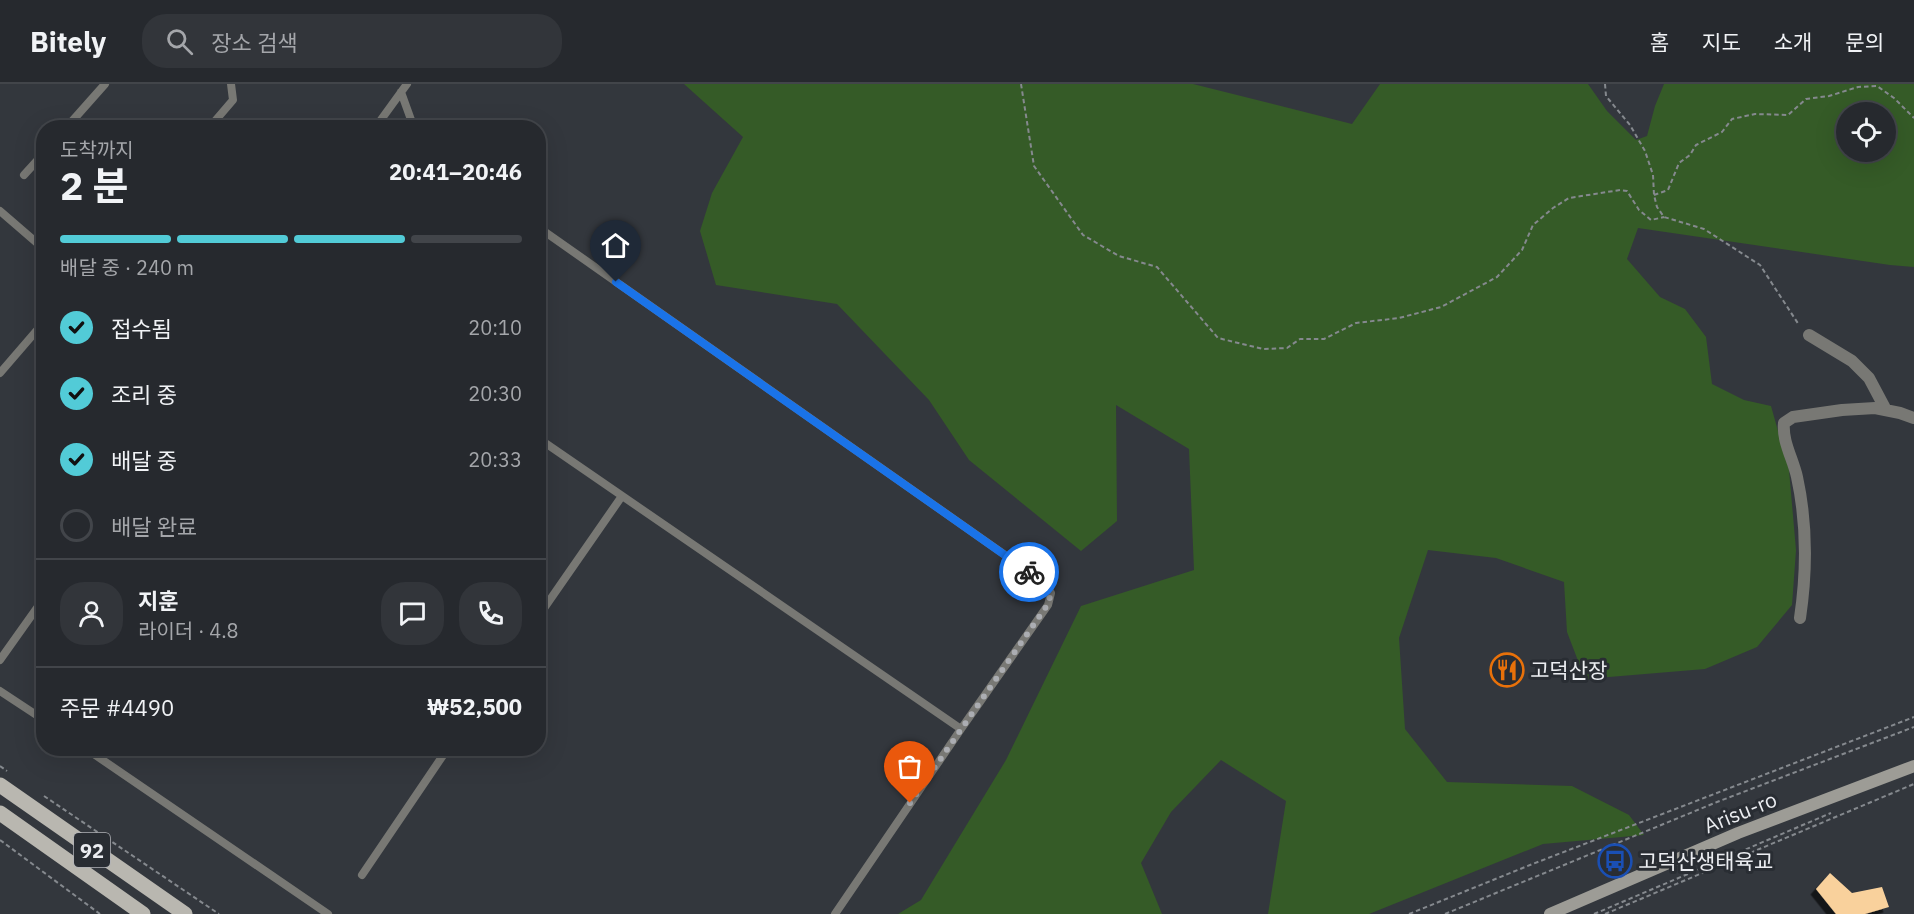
<!DOCTYPE html>
<html lang="ko">
<meta charset="utf-8">
<style>
:root{--surface:#26292e;--page:#32353a;--text:#f1f3f6;--muted:#a4a6aa;--line:#42454a;--accent:#52cbd7}
body{margin:0;font-family:"IBM Plex Sans","Noto Sans KR",sans-serif;background:var(--page);color:var(--text);height:100vh;display:flex;flex-direction:column;font-size:22px;white-space:nowrap}
*{box-sizing:border-box;margin:0}
p{font-size:20px;color:var(--muted)}
.icon{flex:none;width:33px;height:33px;fill:none;stroke:currentColor;stroke-width:2;stroke-linecap:round;stroke-linejoin:round}
.map{position:relative;flex:1;overflow:hidden}
.details{position:absolute;left:36px;top:36px;width:510px;height:636px;display:flex;flex-direction:column;background:var(--surface);border-radius:24px;box-shadow:0 6px 24px #0002,0 0 0 2px var(--line)}
.details>*{flex:none}
.tools{position:absolute;left:1836px;top:18px;display:grid;gap:12px}
.tools a{display:grid;place-items:center;width:60px;height:60px;border-radius:50%;background:var(--surface);box-shadow:0 6px 24px #0002,0 0 0 2px var(--line);font-size:30px}
.pin{position:absolute;display:grid;place-items:center;width:51px;height:51px;color:#fff;margin:-62px -26px;border-radius:50% 50% 50% 0;rotate:-45deg;box-shadow:0 0 6px #0007}
.pin .icon{rotate:45deg}
.courier{position:absolute;display:grid;place-items:center;width:60px;height:60px;margin:-30px;border:4px solid #1a73e8;border-radius:50%;background:#fff;color:#222;box-shadow:0 2px 8px #0007}
.summary em{font-style:normal;font-weight:700}
.summary div{display:flex;flex-direction:column-reverse}
.summary{display:flex;align-items:center;justify-content:space-between;height:102px;padding:0 24px}
h1{font-size:39px;font-weight:700;line-height:45px}
.bar{display:grid;grid-template-columns:repeat(4,1fr);gap:9px 6px;align-content:center;height:72px;padding:0 24px}
.bar i{height:8px;border-radius:4px;background:var(--line)}
.bar .current{background:var(--accent)}
.bar p{grid-column:span 4}
.line{display:flex;align-items:center;gap:15px;padding:0 24px;border-top:2px solid var(--line)}
.line div{flex:1}
.round{display:grid;place-items:center;flex:none;width:63px;height:63px;border-radius:24px;background:var(--page)}
ol{padding:0 24px;list-style:none}
li{display:flex;align-items:center;gap:18px;height:66px}
li p{margin-inline-start:auto}
li .icon{padding:6px;border-radius:50%;background:var(--accent);color:#111;stroke-width:4}
li:last-child{color:var(--muted)}
li i{width:33px;height:33px;border:3px solid var(--line);border-radius:50%}
header{display:flex;align-items:center;gap:36px;box-sizing:border-box;height:84px;padding:0 30px;background:var(--surface);border-bottom:2px solid var(--line)}
header strong{font-size:28px}
nav{display:flex;gap:33px;margin-inline-start:auto;font-size:21px}
.search{width:420px;height:54px;background:var(--page);display:flex;align-items:center;gap:15px;box-sizing:border-box;padding:0 21px;border-radius:24px;color:var(--muted);font-size:22px}
.map>svg:first-child{display:block}
.green{fill:#355b27;fill-rule:evenodd}
.building{fill:#f9d19c;filter:url(#shadow)}
.lines{fill:none;stroke-linecap:round;stroke-linejoin:round}
.path{stroke:#85898e;stroke-width:2;stroke-dasharray:4.5 3;stroke-linecap:butt}
.service{stroke:#787874;stroke-width:8}
.minor{stroke:#787874;stroke-width:12}
.secondary{stroke:#9d9c96;stroke-width:12}
.primary{stroke:#b9b7b0;stroke-width:15}
.done{stroke:#abadb2;stroke-width:6;stroke-dasharray:0 10.8}
.route{stroke:#1a73e8;stroke-width:8}
.labels{text-anchor:middle;dominant-baseline:central;stroke-width:6;stroke-linejoin:round;paint-order:stroke}
.shield{fill:#292d33;stroke:#b1b3b8;stroke-width:1.5}
.shield-label{font-size:20px;font-weight:bold;fill:#ebedf1}
.poi-label{font-size:21px;fill:#ebedf1;stroke:#292d33;text-anchor:start}
.street-label{font-size:21px;fill:#ebedf1;stroke:#292d33}
</style>
<header>
<strong>Bitely</strong>
<div class="search"><svg class="icon" aria-label="search" viewBox="0 0 24 24"><circle cx="10" cy="10" r="6"/><path d="M15 15l6 6"/></svg>장소 검색</div>
<nav><a>홈</a><a>지도</a><a>소개</a><a>문의</a></nav>
</header>
<div class="map">
<svg width="1914" height="830" viewBox="0 0 1914 830">
<defs>
<filter id="shadow"><feDropShadow dx="-5.5" dy="5.5" stdDeviation="0" flood-color="#0009"/></filter>
</defs>
<rect width="100%" height="100%" fill="#33373d"/>
<path class="green" d="M684,0H1193L1352,40L1380,0H1588L1607,27L1636,56L1647,52L1655,22L1664,0H1914V183L1890,181L1638,144L1627,175L1660,213L1685,225L1706,253L1712,300L1744,316L1771,322L1789,386L1796,466L1792,521L1757,563L1705,585L1585,595L1567,548L1564,498L1496,474L1428,466L1399,554L1405,645L1447,698L1572,702L1629,731L1644,751L1543,760L1369,830H1268L1286,717L1221,676L1171,728L1141,779L1162,830H898L921,816L1006,676L1081,522L1194,486L1189,365L1116,321L1117,437L1081,467L969,376L929,316L837,220L716,201L700,147L712,109L743,53ZM1846,28H1886V68H1846Z"/>
<path class="building" d="M1830,789L1852,809L1882,803L1889,823L1865,830H1836L1816,805Z"/>
<g class="lines">
<path class="path" d="M1021,0L1034,82L1083,151L1119,172L1157,183L1218,254L1263,265L1287,264L1300,255H1324L1356,239L1399,234L1441,223L1497,193L1522,166L1533,141L1553,124L1569,114L1620,106L1627,107L1639,126L1651,136L1664,133
M1605,0L1606,12L1630,41L1645,67L1653,91L1654,111L1657,123L1664,133L1704,145L1760,181L1799,241
M1654,111L1668,106L1679,79L1690,71L1696,61L1722,48L1732,35L1755,30L1788,31L1806,15L1829,12L1858,3L1877,2L1894,14L1914,34
M0,682L7,687
M44,712L219,830
M0,756L100,830
M1409,830L1530,781L1914,633
M1445,830L1717,718L1914,643
M1594,830L1831,729
M1605,830L1914,700"/>
<path class="service" d="M401,8L414,44
M66,44L105,0
M209,44L233,16L231,0
M375,44L407,0
M24,91L44,69
M0,127L44,165
M538,143L1042,497L1051,509L1048,521L961,645
M0,289L44,238
M538,354L961,645L835,830
M538,533L622,412
M0,576L44,514
M0,607L44,636
M85,664L328,830
M362,791L448,664"/>
<path class="minor" d="M1809,251L1852,277L1869,294L1886,326
M1800,534C1807,487 1807,439 1797,393C1793,375 1782,357 1784,339L1793,333L1842,326L1875,324L1900,329L1914,334"/>
<path class="secondary" d="M1550,830L1738,749L1914,682"/>
<path class="primary" d="M0,701L185,830
M0,729L143,830"/>
</g>
<g class="lines">
<path class="done" d="M910,719L1048,520L1051,509L1042,497L1029,488"/>
<path class="route" d="M616,198L1029,488"/>
</g>
<defs>
<g id="restaurant-ring" transform="scale(1.725)"><circle r="9.5" fill="#292d33" stroke="#e8710a" stroke-width="1.5"/><path d="M-5-6h1v4h1v-4h1v4h1v-4h1v5L-1.5 .5V6h-2V.5L-5-1ZM5-6V6H3V1.5H1.5Q1.5-4 5-6Z" fill="#e8710a"/></g>
<g id="bus-ring" transform="scale(1.725)"><circle r="9.5" fill="#292d33" stroke="#1a4fb4" stroke-width="1.5"/><path d="M-5-6H5V4H4V6H2V4H-2V6H-4V4H-5ZM-3.5-4V0h7V-4ZM-3.5 1.2v1.5H-2V1.2ZM2 1.2v1.5H3.5V1.2Z" fill="#1a4fb4"/></g>
</defs>
<g fill-rule="evenodd">
<use href="#restaurant-ring" x="1507" y="586"/>
<use href="#bus-ring" x="1615" y="777"/>
</g>
<g class="labels">
<rect class="shield" x="74" y="749" width="36" height="34" rx="4.5"/>
<g class="shield-label">
<text x="92" y="766">92</text>
</g>
<g class="poi-label">
<text x="1530" y="586">고덕산장</text>
<text x="1638" y="777">고덕산생태육교</text>
</g>
<g class="street-label">
<text transform="translate(1740 728) rotate(-22)">Arisu-ro</text>
</g>
</g>
</svg>
<div class="tools">
<a><svg class="icon" aria-label="locate" viewBox="0 0 24 24"><circle cx="12" cy="12" r="6"/><path d="M12 2v4M12 18v4M2 12h4M18 12h4"/></svg></a>
</div>
<div class="pin" style="left:910px;top:719px;background:#ea580c"><svg class="icon" aria-label="bag" viewBox="0 0 24 24"><path d="M5 8h14l-1 12H6zM9 8a3 3 0 0 1 6 0"/></svg></div>
<div class="pin" style="left:616px;top:198px;background:#1f2937"><svg class="icon" aria-label="home" viewBox="0 0 24 24"><path d="M3 11l9-7 9 7M6 9v11h12V9"/></svg></div>
<div class="courier" style="left:1029px;top:488px"><svg class="icon" aria-label="bike" viewBox="0 0 24 24"><circle cx="6" cy="16" r="4"/><circle cx="18" cy="16" r="4"/><path d="M6 16l4-8h5l3 8M10 8l3 8H6M13 5h3"/></svg></div>
<section class="details">
<div class="summary"><div><h1>2 분</h1><p>도착까지</p></div><em>20:41–20:46</em></div>
<div class="bar"><i class="current"></i><i class="current"></i><i class="current"></i><i></i><p>배달 중 · 240 m</p></div>
<ol>
<li><svg class="icon" aria-label="check" viewBox="0 0 24 24"><path d="M5 12l5 5 9-10"/></svg>접수됨<p>20:10</p></li>
<li><svg class="icon" aria-label="check" viewBox="0 0 24 24"><path d="M5 12l5 5 9-10"/></svg>조리 중<p>20:30</p></li>
<li><svg class="icon" aria-label="check" viewBox="0 0 24 24"><path d="M5 12l5 5 9-10"/></svg>배달 중<p>20:33</p></li>
<li><i></i>배달 완료</li>
</ol>
<div class="line" style="height:108px"><a class="round"><svg class="icon" aria-label="person" viewBox="0 0 24 24"><circle cx="12" cy="8" r="4"/><path d="M4 21q1-7 8-7t8 7"/></svg></a><div><b>지훈</b><p>라이더 · 4.8</p></div><a class="round"><svg class="icon" aria-label="chat" viewBox="0 0 24 24"><path d="M4 5h16v11H9l-5 4z"/></svg></a><a class="round"><svg class="icon" aria-label="phone" viewBox="0 0 24 24"><path d="M5 4h4l2 5-3 2q2 4 5 5l2-3 5 2v4C11 20 4 13 5 4z"/></svg></a></div>
<div class="line" style="height:78px"><div>주문 #4490</div><b>₩52,500</b></div>
</section>
</div>
